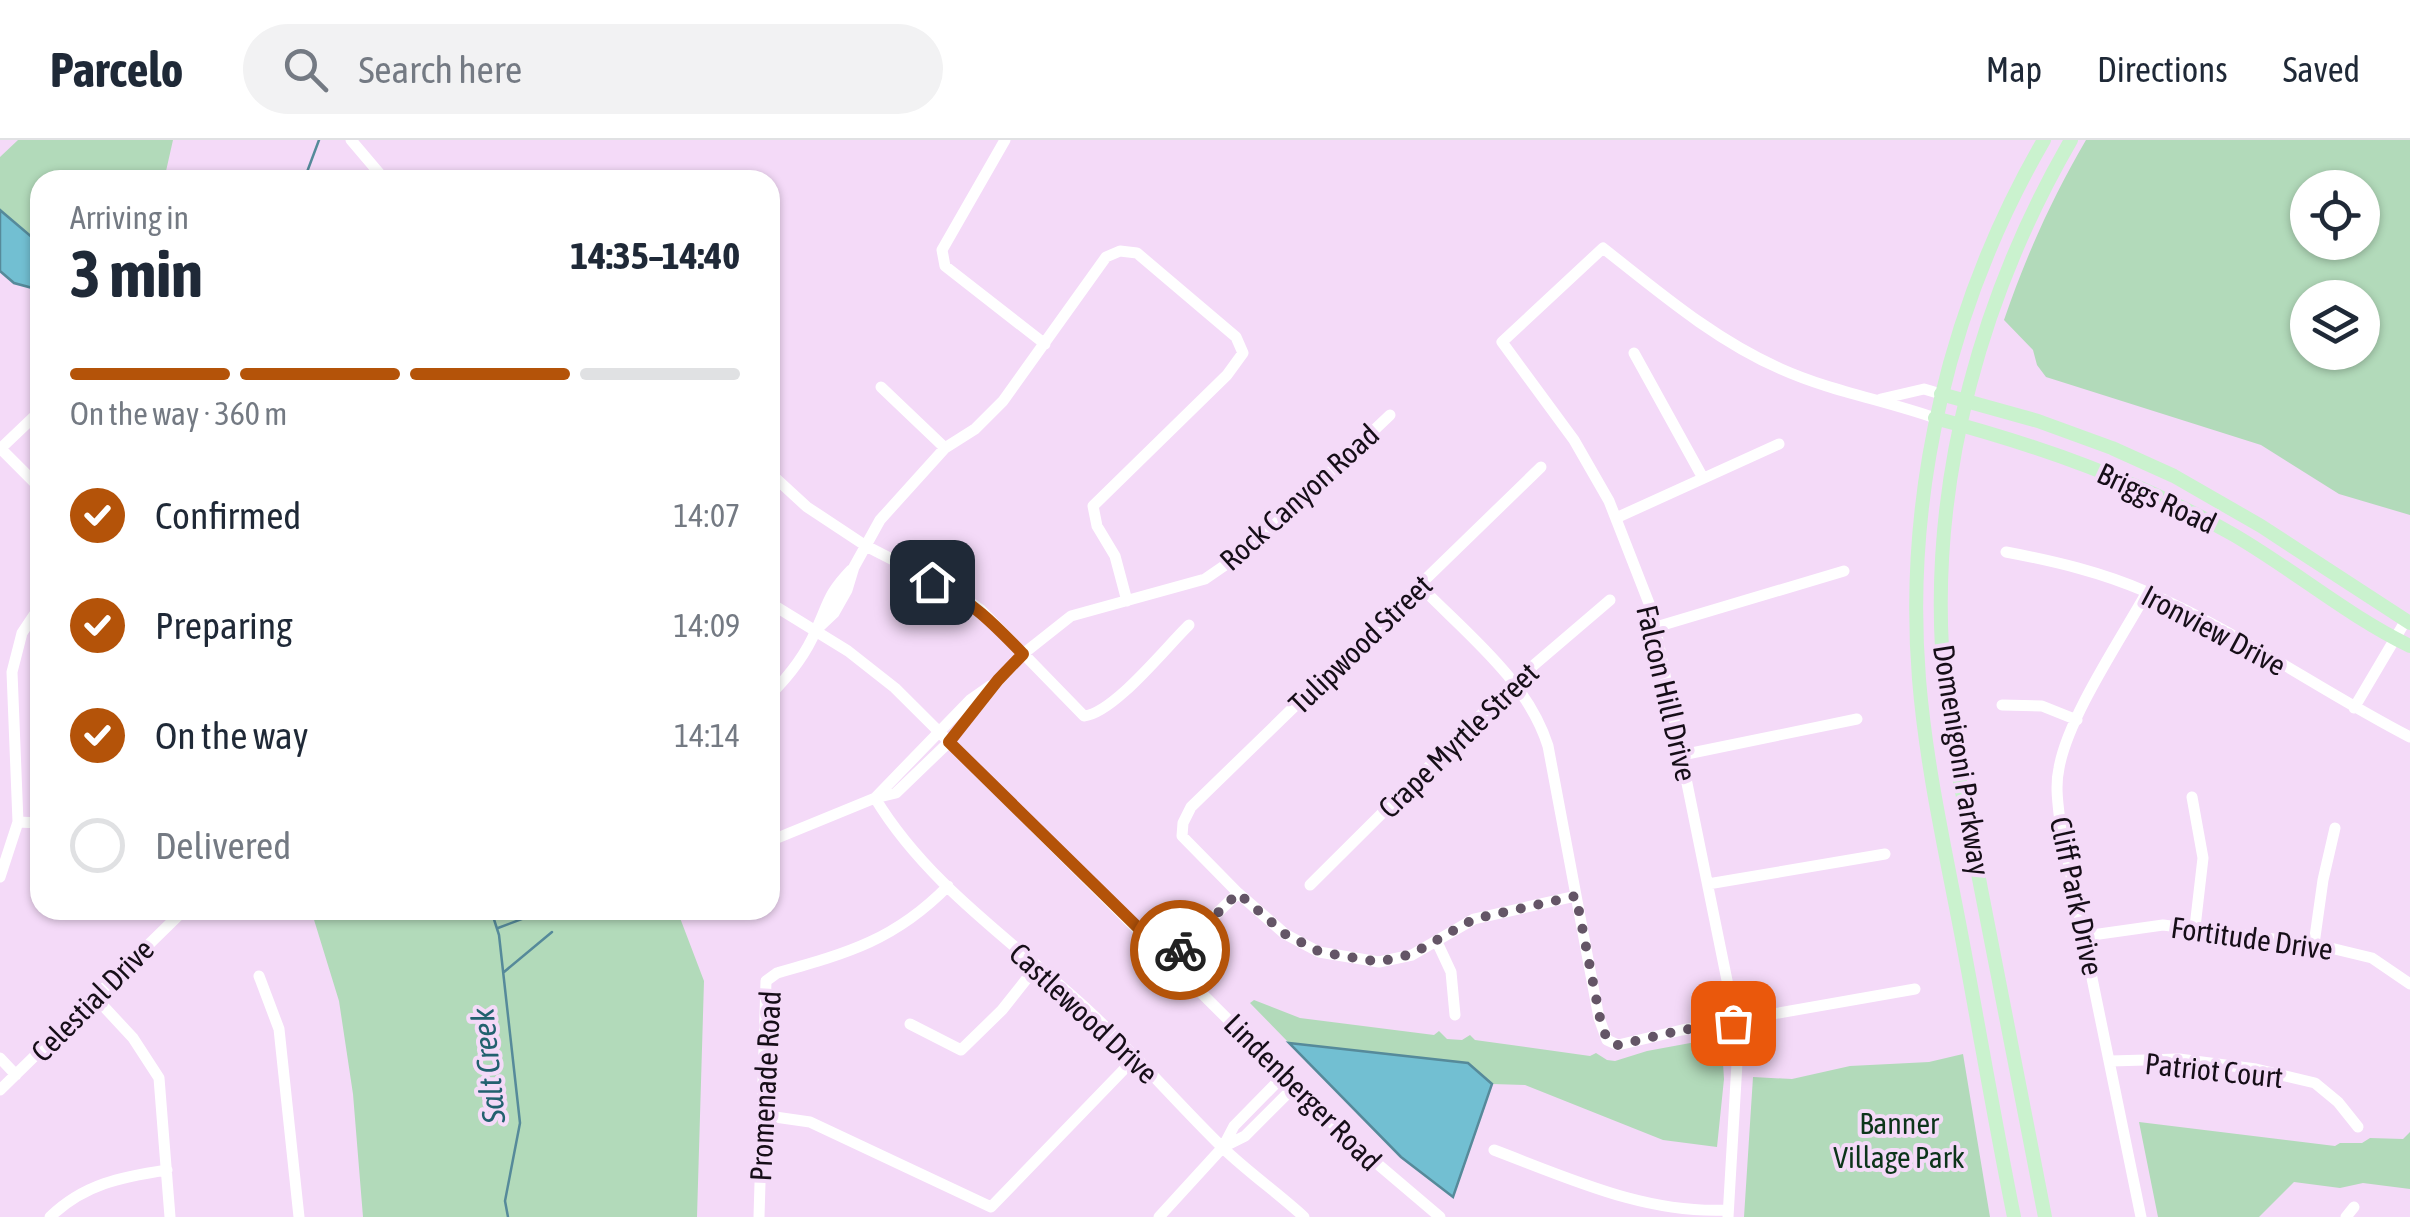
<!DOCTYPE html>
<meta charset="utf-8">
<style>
:root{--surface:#fff;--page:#f2f2f3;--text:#1f2937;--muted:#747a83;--line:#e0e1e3;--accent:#b45309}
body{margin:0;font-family:"Asap Condensed",sans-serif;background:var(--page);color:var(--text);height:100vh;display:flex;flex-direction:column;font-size:38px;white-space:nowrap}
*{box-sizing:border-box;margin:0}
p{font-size:32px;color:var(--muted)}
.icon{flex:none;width:55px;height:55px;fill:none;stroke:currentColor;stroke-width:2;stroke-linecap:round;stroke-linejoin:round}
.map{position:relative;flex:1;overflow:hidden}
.drawer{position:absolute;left:30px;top:30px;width:750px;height:750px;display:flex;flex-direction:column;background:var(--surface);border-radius:30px;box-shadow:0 2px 8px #0004}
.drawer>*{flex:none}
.controls{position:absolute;left:2290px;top:30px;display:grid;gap:20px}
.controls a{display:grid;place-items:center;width:90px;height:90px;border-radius:50%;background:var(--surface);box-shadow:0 2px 8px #0004;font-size:50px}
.pin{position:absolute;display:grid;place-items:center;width:85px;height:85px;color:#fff;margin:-42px;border-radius:20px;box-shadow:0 5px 15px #0006}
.courier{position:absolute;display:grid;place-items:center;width:100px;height:100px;margin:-50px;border:8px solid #b45309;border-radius:50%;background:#fff;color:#222;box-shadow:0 2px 12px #0007}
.summary em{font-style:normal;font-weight:700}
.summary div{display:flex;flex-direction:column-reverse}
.summary{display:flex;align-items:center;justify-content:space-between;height:170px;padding:0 40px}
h1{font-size:65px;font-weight:700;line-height:75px}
.bar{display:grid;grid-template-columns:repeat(4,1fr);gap:15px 10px;align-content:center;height:120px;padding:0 40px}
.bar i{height:12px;border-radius:8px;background:var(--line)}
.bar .current{background:var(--accent)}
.bar p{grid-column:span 4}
ol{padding:0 40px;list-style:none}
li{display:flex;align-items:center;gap:30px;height:110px}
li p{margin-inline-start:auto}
li .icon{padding:10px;border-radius:50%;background:var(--accent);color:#fff;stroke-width:4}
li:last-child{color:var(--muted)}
li i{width:55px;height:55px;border:5px solid var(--line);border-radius:50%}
header{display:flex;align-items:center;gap:60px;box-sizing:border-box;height:140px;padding:0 50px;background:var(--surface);border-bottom:2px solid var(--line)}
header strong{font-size:48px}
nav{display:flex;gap:55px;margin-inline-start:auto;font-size:35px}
.search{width:700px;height:90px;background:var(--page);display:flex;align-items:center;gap:25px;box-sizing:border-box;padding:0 35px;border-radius:55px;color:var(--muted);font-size:38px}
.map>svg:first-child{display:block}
.green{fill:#b2daba;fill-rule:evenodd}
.water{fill:#72bfd2;stroke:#568a9a;stroke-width:2.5}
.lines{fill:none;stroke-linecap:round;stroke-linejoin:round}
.stream{stroke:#568a9a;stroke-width:2.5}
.minor{stroke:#fff;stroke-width:11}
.major{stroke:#caf2ce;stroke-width:14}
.done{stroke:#645566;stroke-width:10;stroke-dasharray:0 18}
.route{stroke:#b45309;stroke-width:12}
.labels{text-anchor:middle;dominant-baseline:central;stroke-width:8;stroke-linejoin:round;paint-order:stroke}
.street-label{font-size:30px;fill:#160e18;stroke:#f4daf8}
.park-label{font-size:30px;fill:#0c351a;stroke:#f4daf8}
.water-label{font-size:32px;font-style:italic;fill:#22616f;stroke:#f4daf8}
</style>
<header>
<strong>Parcelo</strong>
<div class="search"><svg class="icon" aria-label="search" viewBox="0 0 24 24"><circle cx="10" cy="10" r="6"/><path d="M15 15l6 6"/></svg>Search here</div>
<nav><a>Map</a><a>Directions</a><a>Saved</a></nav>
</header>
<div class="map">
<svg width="2410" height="1077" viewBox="0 0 2410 1077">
<rect width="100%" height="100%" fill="#f4daf8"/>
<path class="green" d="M18,0H173L164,40H40V104L0,70V17Z
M2086,0H2410V375L2339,354L2261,305L2046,237L2037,225L2033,210L2004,180C2026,116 2052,58 2086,0ZM2308,48H2362V102H2308ZM2308,158H2362V212H2308Z
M311,770H677L704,841L697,1077H363L353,954L339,861Z
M1254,860L1300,878L1434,895L1439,891L1447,899L1462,900L1470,895L1475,900L1590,916L1596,913L1607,920L1615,921L1647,911L1712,899L1722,907L1724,939L1717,1007L1663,1000L1525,945L1492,944L1468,923L1289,903L1250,863Z
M1963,914L1990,1077H1744L1753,937L1792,939L1850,926L1929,922Z
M2139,982L2335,1006L2340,1003H2362L2370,998L2403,999L2410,992V1049L2363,1043L2340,1048L2294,1042L2259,1077H2158Z"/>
<path class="water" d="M0,70L40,104V150L14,143L0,131Z
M1289,903L1468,923L1492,944L1453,1057L1401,1017Z"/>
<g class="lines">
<path class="stream" d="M304,40L319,0
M491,770L499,795L520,983L505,1061L508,1077
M498,788L543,771
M504,832L552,792"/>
<path class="minor" d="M351,0L385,40
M1005,0L942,110L945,126L1045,204
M1634,213L1703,338
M881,247L945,308
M1881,259L1924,249L1941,254
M0,308L40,348
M0,309L40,271
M1541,327L1191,667L1183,683L1182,696L1238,753L1285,794L1319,812L1379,822L1412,815L1474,779L1576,756
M770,333L807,367L866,406L954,451L981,470L1084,576C1114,573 1166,507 1189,485
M1616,378L1779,304
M2006,412C2054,421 2101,432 2147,452C2239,492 2321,551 2410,597
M1420,446C1467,494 1527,540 1548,606L1599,878L1607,900L1618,905L1682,890L1915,849
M770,463L848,511L895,548L1347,998L1440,1077
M1656,487L1844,431
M816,490L834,473L847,450L854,427L880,380L945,308L975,289L1003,261L1106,117L1120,111L1137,113L1236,197L1243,213L1227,235L1093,366L1097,386L1115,416L1127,461
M770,555C788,537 806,514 816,490C829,462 828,454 851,430
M2002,565L2042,566L2077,580
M2354,568L2406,480
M1682,615L1857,579
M2192,657L2203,718L2195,787
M875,658C928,746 1016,803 1090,872C1136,915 1178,964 1223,1008C1249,1033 1278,1053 1304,1077
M875,658L970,560L990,546
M18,682L40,683
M770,701L875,658L896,653L949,602L998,541L1023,514L1071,476L1205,439L1250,408L1390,275
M0,737L18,682L12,532L22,493L40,466
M1708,744L1885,714
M1310,745L1513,543L1610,460
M2085,796L2163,785L2314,804L2372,818L2410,844
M1437,802L1451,832L1455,875
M2314,804L2323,740L2335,688
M1170,819L1238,753
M259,836L279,889L299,1077
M94,856L133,898L159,938L170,1077
M910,884L961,910L1002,870L1036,827
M0,918L16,935
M2111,921L2179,919L2256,929L2315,943L2338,962L2358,987
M0,950L184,770
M761,975L810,982L991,1067L1135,918
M1223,1007L1245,996L1295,946
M1494,1010C1571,1039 1645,1074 1728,1070
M50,1077C84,1044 121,1037 167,1030
M759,1077L766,841L777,833C848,813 895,800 948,746
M1159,1077L1223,1007L1234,986L1284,935
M1728,1077L1737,923L1731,860L1652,471L1609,361L1574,300L1502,202L1603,108C1660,153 1715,200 1781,229C1830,251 1884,260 1935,278
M2141,1077L2060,682C2058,664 2055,646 2059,628C2068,577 2121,499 2147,452
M2346,1077L2354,1067"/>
<path class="major" d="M1941,254L2038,281L2112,308L2174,336L2261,386L2410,483
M1935,278C2040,306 2140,341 2234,395C2294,430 2348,476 2410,506
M2014,1077C1995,983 1979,888 1961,793C1945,709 1926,625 1919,539C1904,352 1950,162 2044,0
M2045,1077C2024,968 2002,858 1981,749C1966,669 1947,590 1942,509C1932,332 1983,152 2071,0"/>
</g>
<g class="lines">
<path class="done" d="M1180,810L1238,753L1285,794L1320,812L1379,822L1412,814L1474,779L1576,756L1600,878L1607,900L1618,905L1682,890L1733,883"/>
<path class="route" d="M932,442C970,459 995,485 1023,514L998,540L949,602L1170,819L1180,810"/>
</g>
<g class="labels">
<g class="street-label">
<text transform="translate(1299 357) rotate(-42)">Rock Canyon Road</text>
<text transform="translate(2157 358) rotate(25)">Briggs Road</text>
<text transform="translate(2214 490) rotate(28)">Ironview Drive</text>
<text transform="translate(1360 504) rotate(-44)">Tulipwood Street</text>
<text transform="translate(1667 553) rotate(77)">Falcon Hill Drive</text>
<text transform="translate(1458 600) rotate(-44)">Crape Myrtle Street</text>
<text transform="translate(1962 620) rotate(81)">Domenigoni Parkway</text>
<text transform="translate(2077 756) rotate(78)">Cliff Park Drive</text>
<text transform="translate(2252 798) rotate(8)">Fortitude Drive</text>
<text transform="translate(92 860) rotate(-45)">Celestial Drive</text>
<text transform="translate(1084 873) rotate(43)">Castlewood Drive</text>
<text transform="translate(2214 930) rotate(6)">Patriot Court</text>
<text transform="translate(765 946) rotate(-87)">Promenade Road</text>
<text transform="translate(1303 952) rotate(45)">Lindenberger Road</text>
</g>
<g class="park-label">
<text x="1899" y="983">Banner<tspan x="1899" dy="34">Village Park</tspan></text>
</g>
<g class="water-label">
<text transform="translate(488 926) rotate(-96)">Salt Creek</text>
</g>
</g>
</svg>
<div class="controls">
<a><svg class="icon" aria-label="locate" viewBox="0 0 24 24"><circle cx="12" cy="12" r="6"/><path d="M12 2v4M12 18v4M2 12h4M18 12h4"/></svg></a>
<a><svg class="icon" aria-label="layers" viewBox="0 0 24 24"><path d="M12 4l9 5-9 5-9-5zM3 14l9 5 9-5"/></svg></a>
</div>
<div class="pin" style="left:1733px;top:883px;background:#ea580c"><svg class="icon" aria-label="bag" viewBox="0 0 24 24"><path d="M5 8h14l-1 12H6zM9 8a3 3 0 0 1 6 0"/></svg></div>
<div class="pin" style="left:932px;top:442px;background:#1f2937"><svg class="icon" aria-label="home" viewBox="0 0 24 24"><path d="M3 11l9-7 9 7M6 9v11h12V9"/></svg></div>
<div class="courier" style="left:1180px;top:810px"><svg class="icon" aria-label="bike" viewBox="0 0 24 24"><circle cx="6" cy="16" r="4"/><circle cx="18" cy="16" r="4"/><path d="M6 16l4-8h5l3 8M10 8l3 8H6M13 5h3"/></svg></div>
<section class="drawer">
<div class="summary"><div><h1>3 min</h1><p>Arriving in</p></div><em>14:35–14:40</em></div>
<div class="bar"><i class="current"></i><i class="current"></i><i class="current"></i><i></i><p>On the way · 360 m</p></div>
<ol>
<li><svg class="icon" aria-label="check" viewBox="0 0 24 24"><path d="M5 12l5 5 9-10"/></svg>Confirmed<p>14:07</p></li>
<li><svg class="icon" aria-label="check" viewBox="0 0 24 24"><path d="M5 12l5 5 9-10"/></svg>Preparing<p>14:09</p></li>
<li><svg class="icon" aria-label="check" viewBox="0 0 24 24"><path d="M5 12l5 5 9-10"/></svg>On the way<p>14:14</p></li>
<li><i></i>Delivered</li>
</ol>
</section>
</div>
